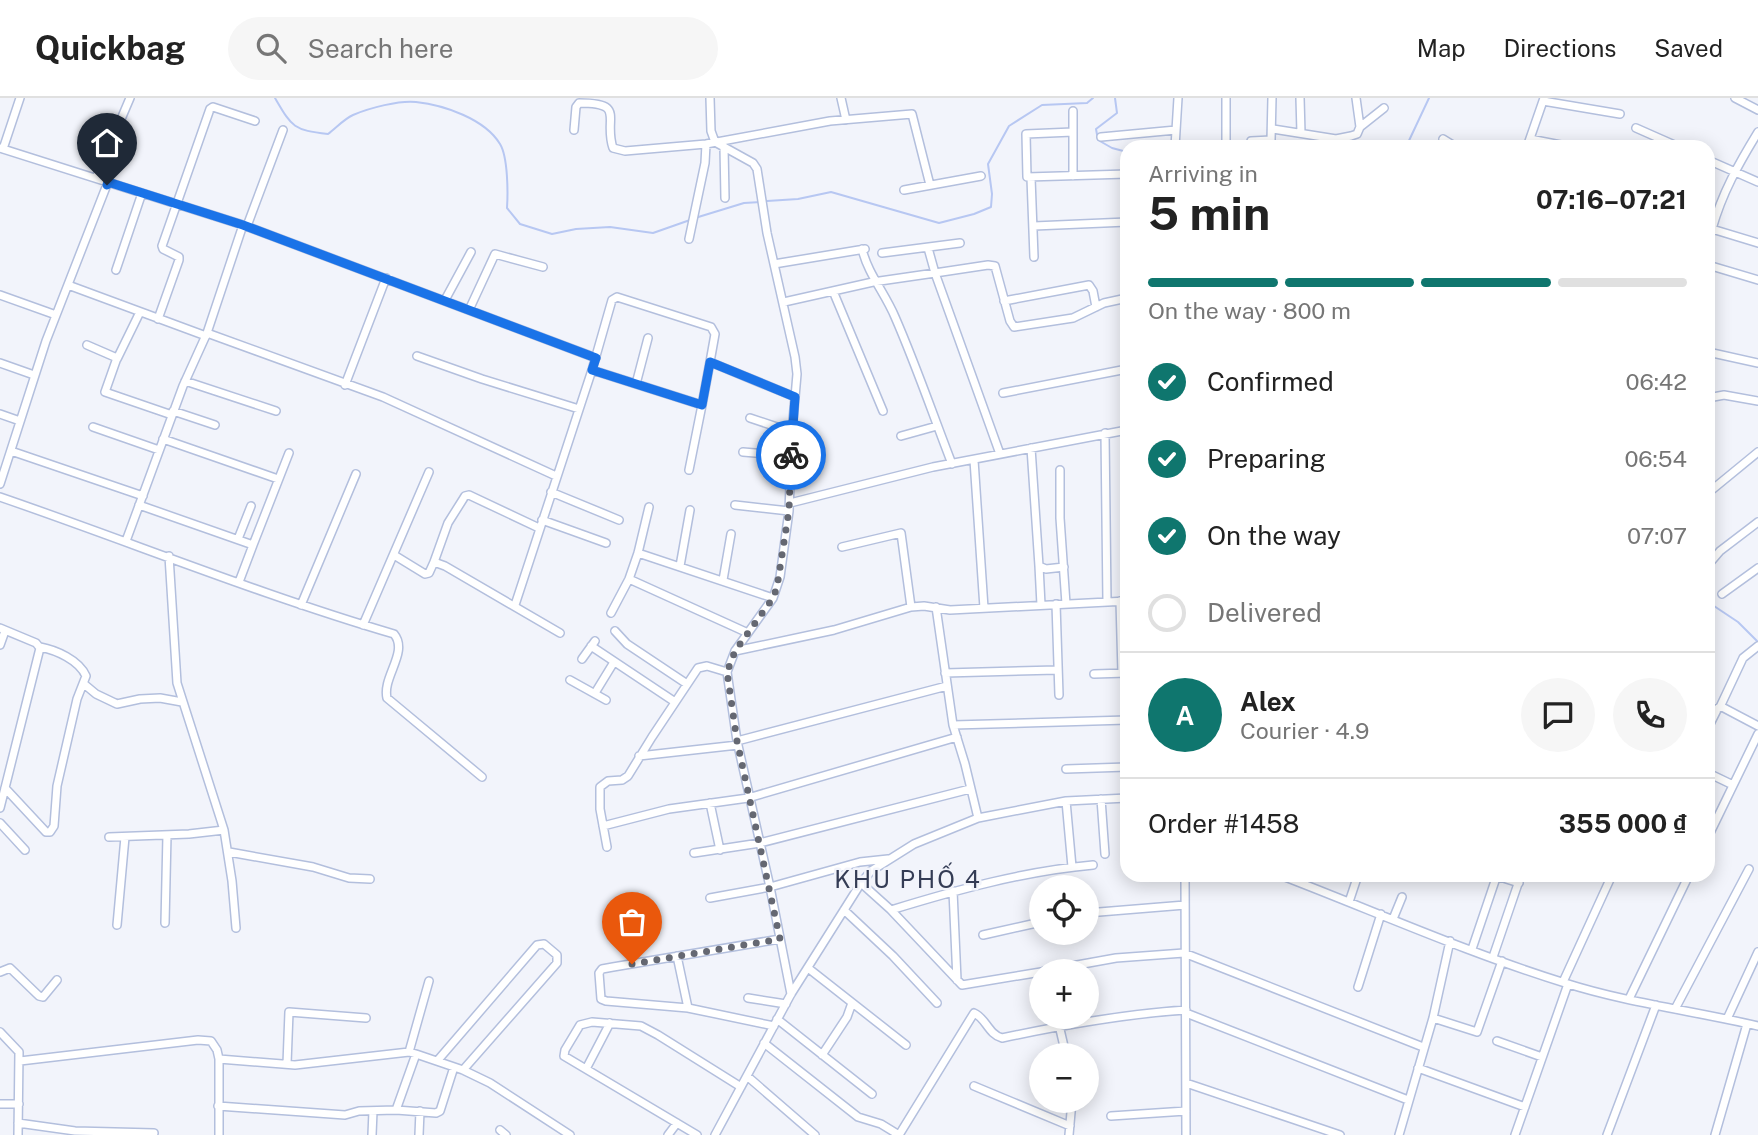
<!DOCTYPE html>
<meta charset="utf-8">
<style>
:root{--surface:#fff;--page:#f6f6f6;--text:#222;--muted:#767676;--line:#e0e0e0;--accent:#0f766e}
body{margin:0;font-family:"Public Sans",sans-serif;background:var(--page);color:var(--text);height:100vh;display:flex;flex-direction:column;font-size:26px;white-space:nowrap}
*{box-sizing:border-box;margin:0}
p{font-size:23px;color:var(--muted)}
.icon{flex:none;width:38px;height:38px;fill:none;stroke:currentColor;stroke-width:2;stroke-linecap:round;stroke-linejoin:round}
.map{position:relative;flex:1;overflow:hidden}
.panel{position:absolute;left:1120px;top:42px;width:595px;height:742px;display:flex;flex-direction:column;background:var(--surface);border-radius:21px;box-shadow:0 4px 18px #0003}
.panel>*{flex:none}
.buttons{position:absolute;left:1029px;top:777px;display:grid;gap:14px}
.buttons a{display:grid;place-items:center;width:70px;height:70px;border-radius:50%;background:var(--surface);box-shadow:0 4px 18px #0003;font-size:35px}
.pin{position:absolute;display:grid;place-items:center;width:60px;height:60px;color:#fff;margin:-72px -30px;border-radius:50% 50% 50% 0;rotate:-45deg;box-shadow:0 0 7px #0007}
.pin .icon{rotate:45deg}
.courier{position:absolute;display:grid;place-items:center;width:70px;height:70px;margin:-35px;border:5px solid #1a73e8;border-radius:50%;background:#fff;color:#222;box-shadow:0 2px 9px #0007}
.overview em{font-style:normal;font-weight:700}
.overview div{display:flex;flex-direction:column-reverse}
.overview{display:flex;align-items:center;justify-content:space-between;height:119px;padding:0 28px}
h1{font-size:46px;font-weight:700;line-height:52px}
.bar{display:grid;grid-template-columns:repeat(4,1fr);gap:10px 7px;align-content:center;height:84px;padding:0 28px}
.bar i{height:9px;border-radius:5px;background:var(--line)}
.bar .current{background:var(--accent)}
.bar p{grid-column:span 4}
.line{display:flex;align-items:center;gap:18px;padding:0 28px;border-top:2px solid var(--line)}
.line div{flex:1}
.round{display:grid;place-items:center;flex:none;width:74px;height:74px;border-radius:37px;background:var(--page)}
ol{padding:0 28px;list-style:none}
li{display:flex;align-items:center;gap:21px;height:77px}
li p{margin-inline-start:auto}
li .icon{padding:7px;border-radius:50%;background:var(--accent);color:#fff;stroke-width:4}
li:last-child{color:var(--muted)}
li i{width:38px;height:38px;border:4px solid var(--line);border-radius:50%}
header{display:flex;align-items:center;gap:42px;box-sizing:border-box;height:98px;padding:0 35px;background:var(--surface);border-bottom:2px solid var(--line)}
header strong{font-size:33px}
nav{display:flex;gap:38px;margin-inline-start:auto;font-size:24px}
.search{width:490px;height:63px;background:var(--page);display:flex;align-items:center;gap:18px;box-sizing:border-box;padding:0 24px;border-radius:38px;color:var(--muted);font-size:26px}
.map>svg:first-child{display:block}
.lines{fill:none;stroke-linecap:round;stroke-linejoin:round}
.stream{stroke:#b7c7f2;stroke-width:2}
.minor-casing{stroke:#b3bfdd;stroke-width:10}
.minor{stroke:#fff;stroke-width:7}
.done{stroke:#656872;stroke-width:7;stroke-dasharray:0 12.6}
.route{stroke:#1a73e8;stroke-width:9}
.labels{text-anchor:middle;dominant-baseline:central;stroke-width:5;stroke-linejoin:round;paint-order:stroke}
.quarter-label{font-size:24px;letter-spacing:2px;fill:#343c55;stroke:#f2f4fb}
</style>
<header>
<strong>Quickbag</strong>
<div class="search"><svg class="icon" aria-label="search" viewBox="0 0 24 24"><circle cx="10" cy="10" r="6"/><path d="M15 15l6 6"/></svg>Search here</div>
<nav><a>Map</a><a>Directions</a><a>Saved</a></nav>
</header>
<div class="map">
<svg width="1758" height="1037" viewBox="0 0 1758 1037">
<rect width="100%" height="100%" fill="#f2f4fb"/>
<g class="lines">
<path class="stream" d="M275,0C292,29 293,32 328,36C336,30 344,21 353,17C369,10 400,2 416,4C444,7 485,21 500,46C508,59 508,95 507,110L520,126L552,136L576,131L610,129L653,135L690,122
M1115,0L1117,15L1096,31L1098,42L1112,50L1127,54
M1406,49L1429,0
M767,103L798,101L831,94L939,125L974,116L991,109L992,96L988,66L1009,28L1042,7L1087,5L1093,0
M695,120L744,105L761,104
M1708,504L1738,524L1758,544"/>
<g class="minor-casing">
<path id="minor" d="M710,0L711,33L715,44L753,65L757,71L767,135L795,259L797,276L792,334L789,413L780,479L773,500L735,553L727,574L737,643L770,789L791,896
M841,0L846,22
M1226,0V49
M1300,0L1301,35
M1356,0L1360,29
M1735,0L1758,12
M1543,3L1620,16
M1636,30L1679,49
M1273,31L1336,41L1351,38L1357,36L1360,29L1384,10
M574,32L576,9L579,5C627,5 603,20 613,50L625,53L706,46L830,23L912,16L930,87
M1073,34L1026,36L1027,79L1127,76
M1101,39L1176,32
M1443,41L1456,49
M1530,41L1571,49
M724,49L725,100
M1175,49L1178,0
M1250,49L1251,43L1271,42L1272,0
M1527,49L1544,0
M0,50L243,127L596,260
M3,51L20,0
M1708,62L1758,84
M1073,78V13
M96,80L130,0
M1031,80L1034,159
M904,92L981,78
M247,128L283,32
M1034,128L1127,124
M1712,131C1722,95 1739,65 1758,34
M1708,138L1712,131L1758,145
M689,141L705,65L706,46
M928,150L935,175L988,167L995,168L1010,223L1014,229L1073,220L1104,205L1127,200
M862,151C868,176 885,195 895,219C916,267 933,317 952,366
M882,155L960,145
M774,166L865,151
M1708,167L1758,182
M116,172L142,95
M68,187L206,238
M833,193L883,313
M0,197L56,217
M445,202L471,154
M1004,203L1089,187L1093,193L1096,209
M784,204L873,184L935,175L1000,356
M469,212L495,156L543,169
M158,221L179,162V159L163,151L162,148L210,11L213,9L255,23
M207,235L383,299L556,378
M87,247L117,260L105,294L172,317
M1708,254L1758,265
M417,258L482,281L579,311
M117,261L140,214
M0,265L34,277
M592,272L702,307L710,264L795,299
M185,283L276,313
M636,286L648,240
M345,287L386,180
M1003,295L1127,271
M1708,300L1724,297L1758,303
M173,313L215,327
M0,316L20,323
M750,320L792,334
M93,329L159,352
M1105,335L1107,504
M901,338L937,328
M163,341L278,381
M1031,350L1039,468L1046,471L1064,469
M11,353L143,398
M743,354L791,358
M974,362L984,510
M689,372L702,307
M1060,372V420L1066,506
M0,386L46,243L108,84
M551,394L619,422
M1708,395L1758,354
M0,399C131,444 261,497 394,536C409,554 382,579 387,600L482,679
M790,405L933,369L1127,332
M139,407L253,447L239,484
M735,407L789,413
M542,422L606,445
M238,441L251,408
M126,443L183,288L207,235L243,127
M253,447L289,355
M842,449L901,435L911,509
M638,455L773,500
M394,457L425,476L429,475L434,464L445,468L560,535
M169,458L177,585L224,732
M434,464L448,425L465,398L469,397L539,430
M1708,467L1720,453L1758,424
M680,468L690,412
M1039,468L1041,507
M629,481L748,535
M723,482L731,436
M1722,496L1758,470
M1120,503L1122,575
M1056,506L1059,597
M301,507L356,376
M515,507L592,272L612,202L617,199L711,229L715,236L710,264
M936,509L953,627L965,666L978,720
M611,515L629,481L638,455L649,409
M363,527L429,374
M0,530L36,545L40,550L0,710
M615,533L627,546L687,586
M0,547L5,533
M591,548L675,604
M735,553L834,532L911,509L924,508L950,512L1127,503
M582,561L595,543
M945,575L1057,572
M1094,576L1127,575
M570,582L606,602
M84,586L96,596L117,606L140,601L160,600L182,604
M595,595L614,564
M1720,609L1743,560L1758,548
M1708,625L1710,626L1718,610L1722,609L1758,628
M953,627L1127,622
M737,643L947,588
M639,658L738,647
M1066,671L1127,669
M1708,675L1733,687
M5,690L46,734H50L54,728L57,688L77,601L86,578C79,562 56,552 40,549
M1101,701L1105,756
M1066,703L1072,769
M710,705L720,752
M0,725L25,752
M603,728L669,711L748,700L957,639
M109,739L189,736L224,732L232,783L236,830
M1708,739L1758,636
M607,749L600,711V689L608,683L622,682L628,678L652,639L698,570L707,568L727,574
M229,754L313,769L349,780L370,781
M694,755L760,745L970,691
M1185,777L1186,1037
M1280,777C1374,813 1468,855 1565,885C1628,905 1694,913 1758,928
M1494,777L1519,785
M861,785L891,812L962,887L1041,874
M953,793L957,882
M710,800L770,789L860,764L888,761
M1349,804L1358,777
M844,812L893,858L937,905
M891,812C956,792 1025,773 1093,767
M1087,815L1185,807
M1393,821L1402,799
M165,825L167,737
M117,827L125,739
M983,837L1041,824
M1472,851L1497,777
M677,858L688,910
M1493,859L1521,777
M808,870L906,947
M1044,873L1116,860L1184,855L1423,949
M0,874L10,870L39,898L43,899L57,882
M1563,884L1612,777
M1358,889L1381,816
M748,900L786,906
M1629,901L1689,777
M1675,911L1749,771
M1186,915L1408,1002
M1433,920L1477,934L1502,863
M777,921L872,996
M1727,921L1758,854
M1059,927L1066,957
M774,928L688,910L606,903L601,901L599,875L602,871L613,869L780,841
M0,934L19,954L18,1037
M1497,943L1542,959
M764,945L858,1019L881,1026L899,1037
M409,954L429,883
M822,957L847,919L852,905
M219,961L295,967L409,954L416,956L463,972L490,985L570,1037
M438,962L537,847L544,846L557,857V865L463,972
M20,963L198,942L211,943L217,952L219,961V1037
M287,966L289,914L366,920
M1418,970L1525,1009
M586,971L610,925
M747,978L815,1037
M1186,985L1340,1037
M974,988L1070,1028
M0,1006H19
M218,1008L345,1017L359,1013L396,1012L436,1015L440,1013L454,969
M396,1012L416,956
M1111,1018L1186,1013
M18,1025L75,1033L154,1035
M500,1032L506,1037
M372,1037L373,1013
M419,1037L420,1013
M668,1037L677,1025
M697,1037L564,958L565,952L580,927L592,924L641,928L658,937L741,989
M715,1037L791,896L861,785L871,773L914,746L978,720L1066,703L1127,700
M899,1037L974,915C986,920 988,936 1002,940C1063,927 1123,916 1186,912
M1069,1037L1072,1003
M1399,1037L1433,920L1450,843
M1515,1037L1568,886
M1607,1037L1656,907
M1715,1037L1747,926"/>
</g>
<use href="#minor" class="minor"/>
</g>
<g class="lines">
<path class="done" d="M632,866L780,841L737,643L727,574L735,553L773,500L777,489L789,412L791,357"/>
<path class="route" d="M107,87L108,84L243,127L596,260L592,272L702,307L710,264L795,299L791,357"/>
</g>
<g class="labels">
<g class="quarter-label">
<text x="908" y="781">KHU PHỐ 4</text>
</g>
</g>
</svg>
<div class="buttons">
<a><svg class="icon" aria-label="locate" viewBox="0 0 24 24"><circle cx="12" cy="12" r="6"/><path d="M12 2v4M12 18v4M2 12h4M18 12h4"/></svg></a>
<a>+</a>
<a>−</a>
</div>
<div class="pin" style="left:632px;top:866px;background:#ea580c"><svg class="icon" aria-label="bag" viewBox="0 0 24 24"><path d="M5 8h14l-1 12H6zM9 8a3 3 0 0 1 6 0"/></svg></div>
<div class="pin" style="left:107px;top:87px;background:#1f2937"><svg class="icon" aria-label="home" viewBox="0 0 24 24"><path d="M3 11l9-7 9 7M6 9v11h12V9"/></svg></div>
<div class="courier" style="left:791px;top:357px"><svg class="icon" aria-label="bike" viewBox="0 0 24 24"><circle cx="6" cy="16" r="4"/><circle cx="18" cy="16" r="4"/><path d="M6 16l4-8h5l3 8M10 8l3 8H6M13 5h3"/></svg></div>
<section class="panel">
<div class="overview"><div><h1>5 min</h1><p>Arriving in</p></div><em>07:16–07:21</em></div>
<div class="bar"><i class="current"></i><i class="current"></i><i class="current"></i><i></i><p>On the way · 800 m</p></div>
<ol>
<li><svg class="icon" aria-label="check" viewBox="0 0 24 24"><path d="M5 12l5 5 9-10"/></svg>Confirmed<p>06:42</p></li>
<li><svg class="icon" aria-label="check" viewBox="0 0 24 24"><path d="M5 12l5 5 9-10"/></svg>Preparing<p>06:54</p></li>
<li><svg class="icon" aria-label="check" viewBox="0 0 24 24"><path d="M5 12l5 5 9-10"/></svg>On the way<p>07:07</p></li>
<li><i></i>Delivered</li>
</ol>
<div class="line" style="height:126px"><b class="round" style="background:var(--accent);color:#fff">A</b><div><b>Alex</b><p>Courier · 4.9</p></div><a class="round"><svg class="icon" aria-label="chat" viewBox="0 0 24 24"><path d="M4 5h16v11H9l-5 4z"/></svg></a><a class="round"><svg class="icon" aria-label="phone" viewBox="0 0 24 24"><path d="M5 4h4l2 5-3 2q2 4 5 5l2-3 5 2v4C11 20 4 13 5 4z"/></svg></a></div>
<div class="line" style="height:91px"><div>Order #1458</div><b>355 000 ₫</b></div>
</section>
</div>
